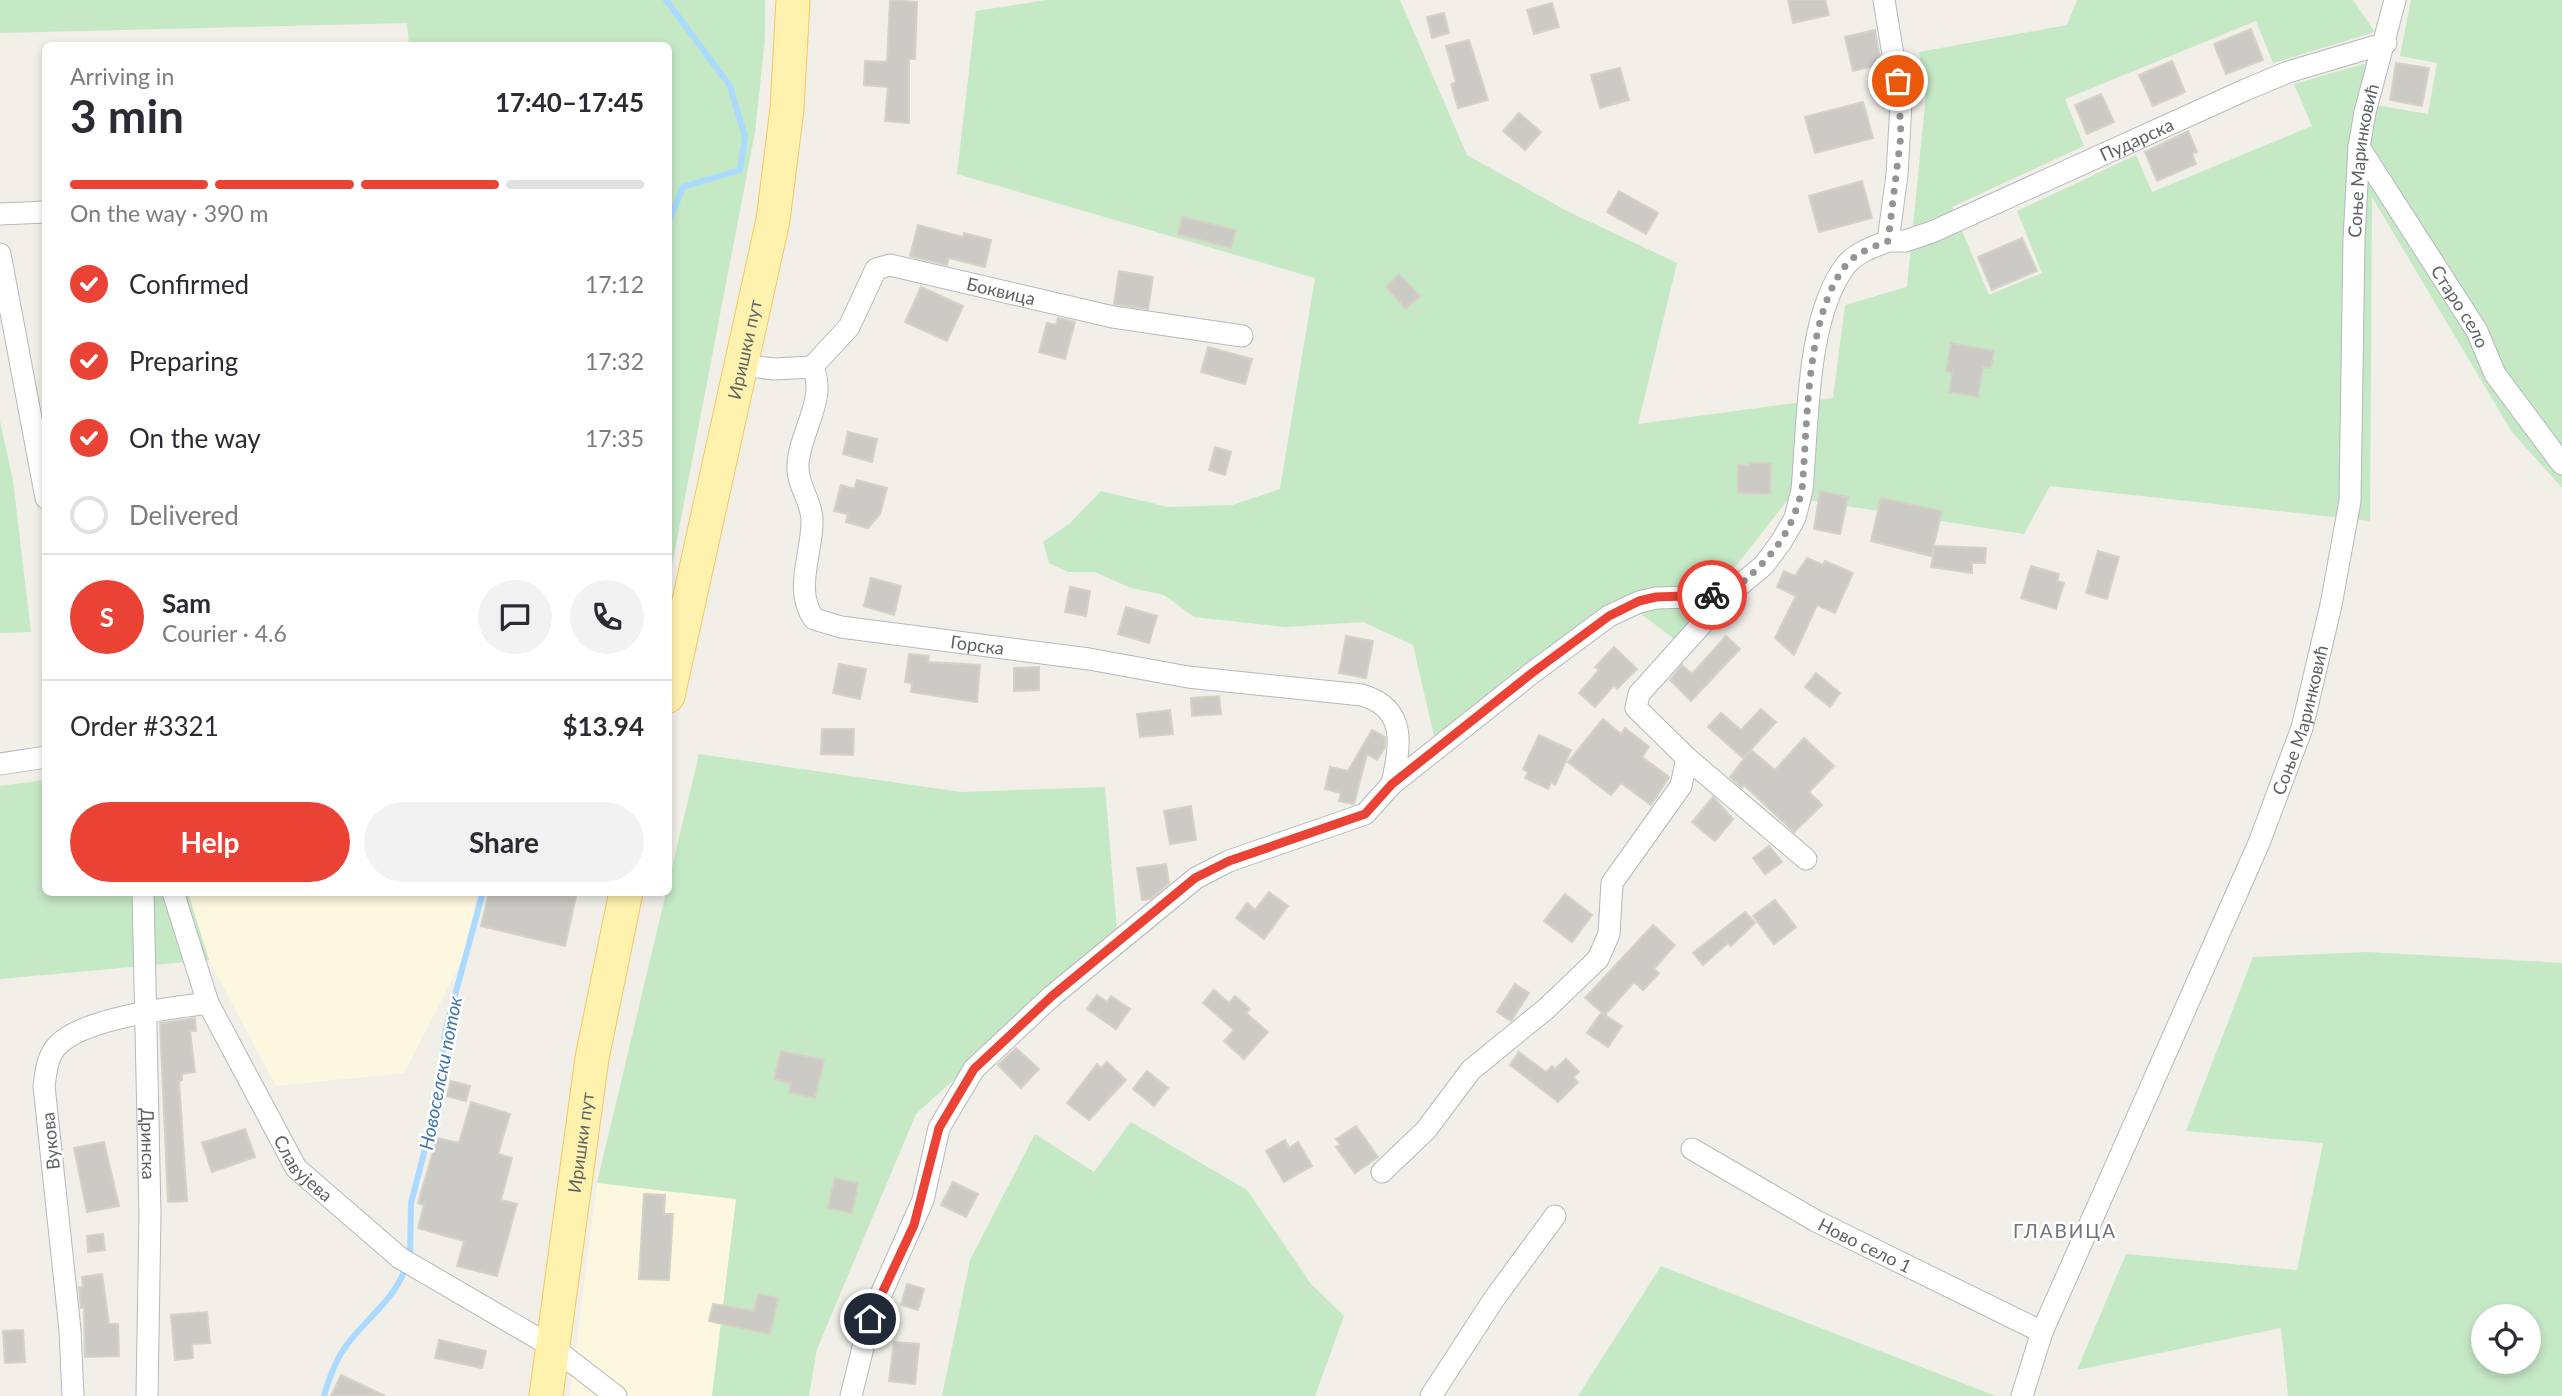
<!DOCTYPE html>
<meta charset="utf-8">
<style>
:root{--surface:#fff;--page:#f2f2f3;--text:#2b2b33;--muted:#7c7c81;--line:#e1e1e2;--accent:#ea4335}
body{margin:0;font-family:Lato,sans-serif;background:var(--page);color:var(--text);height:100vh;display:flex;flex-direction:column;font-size:26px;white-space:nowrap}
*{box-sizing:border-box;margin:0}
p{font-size:23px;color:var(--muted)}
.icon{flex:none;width:38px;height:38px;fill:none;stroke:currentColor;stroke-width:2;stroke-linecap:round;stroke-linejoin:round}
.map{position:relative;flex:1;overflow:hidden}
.side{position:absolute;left:42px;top:42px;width:630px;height:854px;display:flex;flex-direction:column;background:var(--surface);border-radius:10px;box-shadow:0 4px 10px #0003}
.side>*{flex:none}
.controls{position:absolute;left:2471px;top:1304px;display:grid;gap:14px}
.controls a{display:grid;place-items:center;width:70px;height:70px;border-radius:50%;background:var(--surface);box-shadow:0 4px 10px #0003;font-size:35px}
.pin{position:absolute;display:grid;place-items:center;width:60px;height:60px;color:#fff;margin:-30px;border:4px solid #fff;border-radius:50%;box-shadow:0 2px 7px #0007}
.courier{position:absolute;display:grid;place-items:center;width:70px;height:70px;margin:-35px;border:5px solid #ea4335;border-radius:50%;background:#fff;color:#222;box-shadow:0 2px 9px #0007}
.summary em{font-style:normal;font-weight:700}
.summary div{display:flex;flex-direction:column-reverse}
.summary{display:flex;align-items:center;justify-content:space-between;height:119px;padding:0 28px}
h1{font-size:46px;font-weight:700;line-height:52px}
.bar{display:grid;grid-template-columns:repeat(4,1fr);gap:10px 7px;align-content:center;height:84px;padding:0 28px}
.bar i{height:9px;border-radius:5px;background:var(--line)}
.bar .current{background:var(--accent)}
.bar p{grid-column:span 4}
.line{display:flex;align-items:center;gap:18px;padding:0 28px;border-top:2px solid var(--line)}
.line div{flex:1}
.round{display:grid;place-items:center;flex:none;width:74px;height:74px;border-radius:37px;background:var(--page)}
ol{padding:0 28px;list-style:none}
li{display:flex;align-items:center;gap:21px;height:77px}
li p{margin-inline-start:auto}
li .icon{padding:7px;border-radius:50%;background:var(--accent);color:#fff;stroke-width:4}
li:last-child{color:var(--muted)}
li i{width:38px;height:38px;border:4px solid var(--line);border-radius:50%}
.cta{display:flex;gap:14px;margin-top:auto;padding:14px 28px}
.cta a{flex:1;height:80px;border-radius:42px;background:var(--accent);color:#fff;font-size:28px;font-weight:700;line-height:80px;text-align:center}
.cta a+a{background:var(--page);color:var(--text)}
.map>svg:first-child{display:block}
.commercial{fill:#fef7e0}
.green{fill:#c5e8c5;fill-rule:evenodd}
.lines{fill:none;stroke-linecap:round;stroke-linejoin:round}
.stream{stroke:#aadaff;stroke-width:6}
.building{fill:#cccac5;stroke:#d6d1c6;stroke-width:2}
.minor-casing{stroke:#b5b8bc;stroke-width:23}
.primary-casing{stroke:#f2c960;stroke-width:35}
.minor{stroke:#fff;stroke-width:21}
.primary{stroke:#fff2af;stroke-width:33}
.done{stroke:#929495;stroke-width:7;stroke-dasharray:0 12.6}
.route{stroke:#ea4335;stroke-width:9}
.labels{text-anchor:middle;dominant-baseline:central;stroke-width:5;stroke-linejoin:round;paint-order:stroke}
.street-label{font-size:18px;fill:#5f6368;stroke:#fff}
.water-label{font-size:19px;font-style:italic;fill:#4174aa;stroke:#fff}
.neighbourhood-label{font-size:19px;letter-spacing:2px;fill:#70757a;stroke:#fff}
</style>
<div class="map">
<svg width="2562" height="1396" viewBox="0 0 2562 1396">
<rect width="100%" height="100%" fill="#f1efe8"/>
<path class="commercial" d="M188,893V892L477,893L468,949L404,1073L276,1086L209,960Z
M597,1183L736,1199L712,1396H570Z"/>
<path class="green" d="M0,0H765V38L755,132L669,581L668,46L409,45L407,23L0,33Z
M1046,0H1400L1467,155L1567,211L1677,263L1638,424L1833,398L1845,305L1907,287L1926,94L1919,52L2067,25L2077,0H2353L2375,32L2273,63L2256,21L2065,99L2084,146L1952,207L1989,295L2042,273L2017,211L2136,155L2152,192L2312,126L2294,84L2367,63L2358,102L2428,114L2437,63L2400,56L2411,0H2562V488L2512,432L2372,197L2370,521L2050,486L2024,534L1790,497L1677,641L1624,601L1434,736L1413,645L1363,622L1285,627L1194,617L1164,595L1131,588L1095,572H1068L1049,563L1043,542L1070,523L1101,491L1168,507L1232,505L1280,489L1315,278L957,174L976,11Z
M0,421L13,481L31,632L0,633Z
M699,754L961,792L1105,787L1117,931L916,1114L817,1349L809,1396H712L736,1199L597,1183Z
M45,780L46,892L188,893L209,960L0,979V786Z
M2368,952L2562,963V1396H2288L2281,1328L2077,1370L2126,1254L2297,1270L2323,1143L2186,1131L2253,957ZM2483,1316H2529V1362H2483Z
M1131,1122L1247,1190L1311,1284L1344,1316L1315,1396H942L970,1260L1035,1134L1094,1172Z
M1661,1266L1996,1396H1578Z"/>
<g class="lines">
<path class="stream" d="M666,0L730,86L745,137L740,170L683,187L668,223
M410,1257L411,1203L440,1091L445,1032L483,892
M324,1396C329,1378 335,1361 346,1346C367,1317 393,1302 406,1267"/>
</g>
<path class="building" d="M890,0L917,2L915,59H909V123L885,121L888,87L864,85L865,61L887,62Z
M1788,0H1825L1829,15L1793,23Z
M1552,3L1559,27L1534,34L1527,10Z
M1444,13L1449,33L1432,38L1427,17Z
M2251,29L2263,60L2226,74L2214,44Z
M1875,30L1881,64L1853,71L1845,37Z
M1469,40L1488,100L1458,108L1451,84L1456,82L1446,46Z
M2172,61L2185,92L2153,106L2139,75Z
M2396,63L2429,68L2422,106L2390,100Z
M1620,68L1629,100L1600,108L1591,75Z
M2101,94L2114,122L2087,134L2075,105Z
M1863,102L1873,138L1815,153L1805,117Z
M1519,113L1541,132L1525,150L1503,131Z
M2188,131L2197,152L2192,154L2196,164L2157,181L2145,152Z
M1862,181L1872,218L1819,232L1809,196Z
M1619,191L1658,213L1646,234L1607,212Z
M1182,217L1236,230L1231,248L1178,234Z
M918,225L963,237L964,233L991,240L985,267L949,258L947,265L910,256Z
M2022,238L2037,271L1992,290L1978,257Z
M1119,271L1153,277L1148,309L1114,304Z
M1399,274L1420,296L1406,309L1386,287Z
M921,287L963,306L947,341L905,322Z
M1058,318L1075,322L1065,359L1039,352L1047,323L1056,325Z
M1951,343L1994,351L1991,368L1983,367L1978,397L1949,392L1952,373L1946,371Z
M1208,347L1252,359L1245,384L1201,372Z
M848,432L877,439L872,462L843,454Z
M1215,447L1231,452L1225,475L1209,470Z
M1750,463H1771L1770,494L1738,493V465L1750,466Z
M857,480L887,488L880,514L868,528L846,522L848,514L834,511L841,485L854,489Z
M1820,491L1848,497L1840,534L1814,529Z
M1881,498L1942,511L1931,556L1871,541Z
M1935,546L1986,548L1985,563H1972V573L1931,567Z
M2098,551L2119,557L2107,599L2086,593Z
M1807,558L1823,565L1825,561L1853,573L1835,613L1817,605L1794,655L1775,638L1796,596L1777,587L1784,571L1795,576Z
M2031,566L2059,574L2057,581L2064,583L2056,609L2021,598Z
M871,578L901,586L894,615L864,606Z
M1070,587L1090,591L1086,616L1065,612Z
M1126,607L1157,616L1149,643L1118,634Z
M1346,636L1373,641L1366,678L1339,673Z
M1726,636L1740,649L1691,701L1670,680L1682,665L1692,674Z
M1614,647L1637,669L1617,689L1614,685L1595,707L1579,693L1599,670L1595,667Z
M909,654L929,656L928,662L980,665L977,702L911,692L912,683L905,682Z
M839,664L866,669L860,699L833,693Z
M1039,667V690L1014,691V668Z
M1816,673L1840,693L1830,707L1805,687Z
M1219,696L1221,714L1192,716L1191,698Z
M1761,709L1776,722L1743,758L1708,727L1721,713L1741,730Z
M1170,710L1173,734L1140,737L1137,714Z
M1603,719L1621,734L1625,728L1649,747L1642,757L1669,777L1651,805L1621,783L1611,795L1568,762Z
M822,729H854L853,755L821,754Z
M1372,730L1385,737V747L1377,760L1367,754L1354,804L1339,801L1341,793L1325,789L1330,767L1348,771Z
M1539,735L1571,750L1555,785L1551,782L1548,789L1525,778L1528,772L1523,769Z
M1804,738L1834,766L1809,792L1822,805L1794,832L1744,785L1742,788L1730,777L1751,750L1775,770Z
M1713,797L1733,819L1715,841L1692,822Z
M1191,806L1196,840L1170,844L1164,811Z
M1769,846L1782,862L1765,874L1753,858Z
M1166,864L1169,883L1150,899L1142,900L1137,868Z
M489,892H577L565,946L481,926Z
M1269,892L1288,906L1264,939L1236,918L1247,903L1255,910Z
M1565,894L1592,915L1572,942L1544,921Z
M1775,900L1796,927L1774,944L1753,916Z
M1745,912L1755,923L1731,946L1728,943L1703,965L1693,953Z
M1653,925L1675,945L1654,969L1659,973L1643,990L1634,982L1605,1015L1622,1026L1608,1047L1587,1033L1601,1013L1605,1015L1585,998Z
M1515,984L1529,993L1511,1021L1497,1012Z
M1214,990L1229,1003L1235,996L1250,1009L1246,1013L1268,1032L1244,1059L1224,1041L1234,1030L1203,1003Z
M1097,995L1107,1002L1111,996L1130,1009L1116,1029L1087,1009Z
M195,1018L196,1031H190L195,1072L182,1074V1080L179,1081L187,1201L168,1202L160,1023Z
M1016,1048L1039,1069L1021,1088L998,1065Z
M781,1051L824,1060L815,1098L789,1092L791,1083L774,1079Z
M1519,1052L1546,1072L1552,1066L1555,1069L1566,1059L1579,1072L1573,1077L1578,1082L1558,1102L1510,1065Z
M1107,1062L1126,1080L1089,1120L1067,1103L1097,1064L1101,1068Z
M1147,1071L1168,1088L1154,1106L1133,1089Z
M451,1081L470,1086L466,1101L447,1096Z
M471,1102L510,1114L498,1154L512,1158L501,1200L517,1204L497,1276L457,1266L464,1241L418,1228L424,1205L418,1203L437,1138L459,1143Z
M1356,1126L1378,1157L1355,1173L1336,1147L1340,1145L1336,1139Z
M245,1129L255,1157L212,1172L202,1143Z
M1285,1140L1289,1148L1298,1142L1312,1166L1284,1182L1266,1151Z
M104,1142L119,1206L87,1212L74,1148Z
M835,1178L858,1183L852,1213L828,1208Z
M953,1182L978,1194L966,1217L941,1205Z
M644,1194L665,1195L664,1214H673L669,1280L639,1279Z
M103,1234L105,1250L88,1252L87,1236Z
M102,1274L109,1324H118L119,1356L85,1357L84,1307L81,1308L79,1287H83L82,1277Z
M907,1284L924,1289L918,1310L901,1305Z
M758,1294L778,1298L770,1334L709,1321L713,1304L754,1311Z
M207,1312L210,1343L192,1344L193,1358L175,1360L171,1315Z
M23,1330L25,1362L5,1363L3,1331Z
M439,1340L486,1351L482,1368L435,1358Z
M894,1342L919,1344L915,1384L889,1381Z
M341,1375L385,1396H331Z"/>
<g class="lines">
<g class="minor-casing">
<g id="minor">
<path id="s1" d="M2359,147L2477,331L2495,374L2562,464"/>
<path d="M0,214L46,212"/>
<path id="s2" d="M1888,241H1905L1932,232L2245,90L2288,72L2386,43"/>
<path d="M0,254L46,498"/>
<path id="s3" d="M741,365L774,369L812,367C829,396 798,435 798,466C797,485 811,500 812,519C813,553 793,589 814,619L841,627L1089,659L1188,677L1362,695C1408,709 1400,746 1392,784"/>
<path id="s4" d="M812,367L849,327L876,269L890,265L1113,317L1242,336"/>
<path d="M1727,596L1639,694L1636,708L1687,758L1806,859"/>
<path d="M0,764L46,757"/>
<path id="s5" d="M143,892L150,1214L147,1396"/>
<path id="s6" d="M173,892L208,1003L296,1168L400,1258L551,1346L616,1396"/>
<path id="s7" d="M1692,1149L1816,1221L2042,1332"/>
<path d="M1382,1172L1426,1130L1471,1070L1547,1008L1598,959L1609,934L1612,883L1681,786L1687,758"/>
<path d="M73,1396L70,1330L44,1086C46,1072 47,1057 57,1046C82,1018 172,1008 208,1003"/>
<path d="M851,1396L870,1319L923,1200L939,1128L974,1069L1052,996L1196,878L1229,861L1365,814L1392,784L1532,673L1609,616L1639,602L1656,598L1727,596L1764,565L1781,542L1795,518L1802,490C1808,426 1806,316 1846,265C1857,252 1873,247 1888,241L1897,175L1901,103L1884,0"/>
<path d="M1431,1396L1494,1299L1555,1216"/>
<path id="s8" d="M2022,1396L2042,1332L2259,843L2302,728L2331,605L2350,501L2354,239L2359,147L2365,112L2395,0"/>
</g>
</g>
<g class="primary-casing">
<g id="primary">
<path id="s9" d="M668,696L773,220L787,109L793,0"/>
<path id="s10" d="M546,1396L592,1058L626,892"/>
</g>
</g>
<use href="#minor" class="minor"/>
<use href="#primary" class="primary"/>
</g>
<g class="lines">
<path class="done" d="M1712,595L1727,596C1766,562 1789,542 1802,490C1808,425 1805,316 1846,265C1857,252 1873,247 1888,241L1901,135L1898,81"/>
<path class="route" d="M870,1319L914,1225L939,1128L974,1069L1052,996L1195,878L1229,861L1365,814L1392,784L1532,673L1609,616L1639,601L1656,597L1712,595"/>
</g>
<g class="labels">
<g class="street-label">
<text stroke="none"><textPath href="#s2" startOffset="270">Пударска</textPath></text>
<text stroke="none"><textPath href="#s8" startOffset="1298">Соње Маринковић</textPath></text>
<text stroke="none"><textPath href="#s4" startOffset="247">Боквица</textPath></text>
<text stroke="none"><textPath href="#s1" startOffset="189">Старо село</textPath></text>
<text stroke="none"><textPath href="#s9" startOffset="355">Иришки пут</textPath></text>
<text stroke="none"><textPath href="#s3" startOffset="497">Горска</textPath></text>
<text stroke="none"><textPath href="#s8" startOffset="732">Соње Маринковић</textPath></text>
<text transform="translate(50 1141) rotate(-96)">Вукова</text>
<text stroke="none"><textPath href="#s10" startOffset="256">Иришки пут</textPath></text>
<text stroke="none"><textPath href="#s5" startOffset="252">Дринска</textPath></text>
<text stroke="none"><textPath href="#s6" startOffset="308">Славујева</textPath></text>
<text stroke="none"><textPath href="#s7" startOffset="198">Ново село 1</textPath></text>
</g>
<g class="water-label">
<text transform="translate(440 1073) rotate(-79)">Новоселски поток</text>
</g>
<g class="neighbourhood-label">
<text x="2065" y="1230">ГЛАВИЦА</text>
</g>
</g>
</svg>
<div class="controls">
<a><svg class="icon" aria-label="locate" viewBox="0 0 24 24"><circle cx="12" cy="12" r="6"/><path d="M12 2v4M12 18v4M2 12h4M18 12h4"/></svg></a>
</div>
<div class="pin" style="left:1898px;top:81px;background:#ea580c"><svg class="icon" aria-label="bag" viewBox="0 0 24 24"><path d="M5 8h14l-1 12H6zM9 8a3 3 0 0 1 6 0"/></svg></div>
<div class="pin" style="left:870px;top:1319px;background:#1f2937"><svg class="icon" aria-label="home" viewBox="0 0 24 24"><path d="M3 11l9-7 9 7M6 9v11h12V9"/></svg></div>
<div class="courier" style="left:1712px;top:595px"><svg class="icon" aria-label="bike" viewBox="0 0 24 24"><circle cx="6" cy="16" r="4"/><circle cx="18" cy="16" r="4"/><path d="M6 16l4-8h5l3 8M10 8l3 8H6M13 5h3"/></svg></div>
<section class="side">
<div class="summary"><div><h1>3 min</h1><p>Arriving in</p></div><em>17:40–17:45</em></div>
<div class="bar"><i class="current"></i><i class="current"></i><i class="current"></i><i></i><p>On the way · 390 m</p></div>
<ol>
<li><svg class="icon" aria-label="check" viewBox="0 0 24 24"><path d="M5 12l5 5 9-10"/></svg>Confirmed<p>17:12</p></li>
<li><svg class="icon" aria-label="check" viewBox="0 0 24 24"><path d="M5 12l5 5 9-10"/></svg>Preparing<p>17:32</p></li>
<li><svg class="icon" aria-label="check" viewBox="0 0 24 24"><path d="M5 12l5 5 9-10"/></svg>On the way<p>17:35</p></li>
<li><i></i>Delivered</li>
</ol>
<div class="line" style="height:126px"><b class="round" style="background:var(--accent);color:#fff">S</b><div><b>Sam</b><p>Courier · 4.6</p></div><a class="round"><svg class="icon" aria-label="chat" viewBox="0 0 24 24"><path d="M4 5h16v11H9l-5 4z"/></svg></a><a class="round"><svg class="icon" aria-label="phone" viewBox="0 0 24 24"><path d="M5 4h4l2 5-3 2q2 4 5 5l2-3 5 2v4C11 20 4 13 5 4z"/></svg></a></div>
<div class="line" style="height:91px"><div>Order #3321</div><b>$13.94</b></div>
<div class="cta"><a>Help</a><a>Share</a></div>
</section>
</div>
